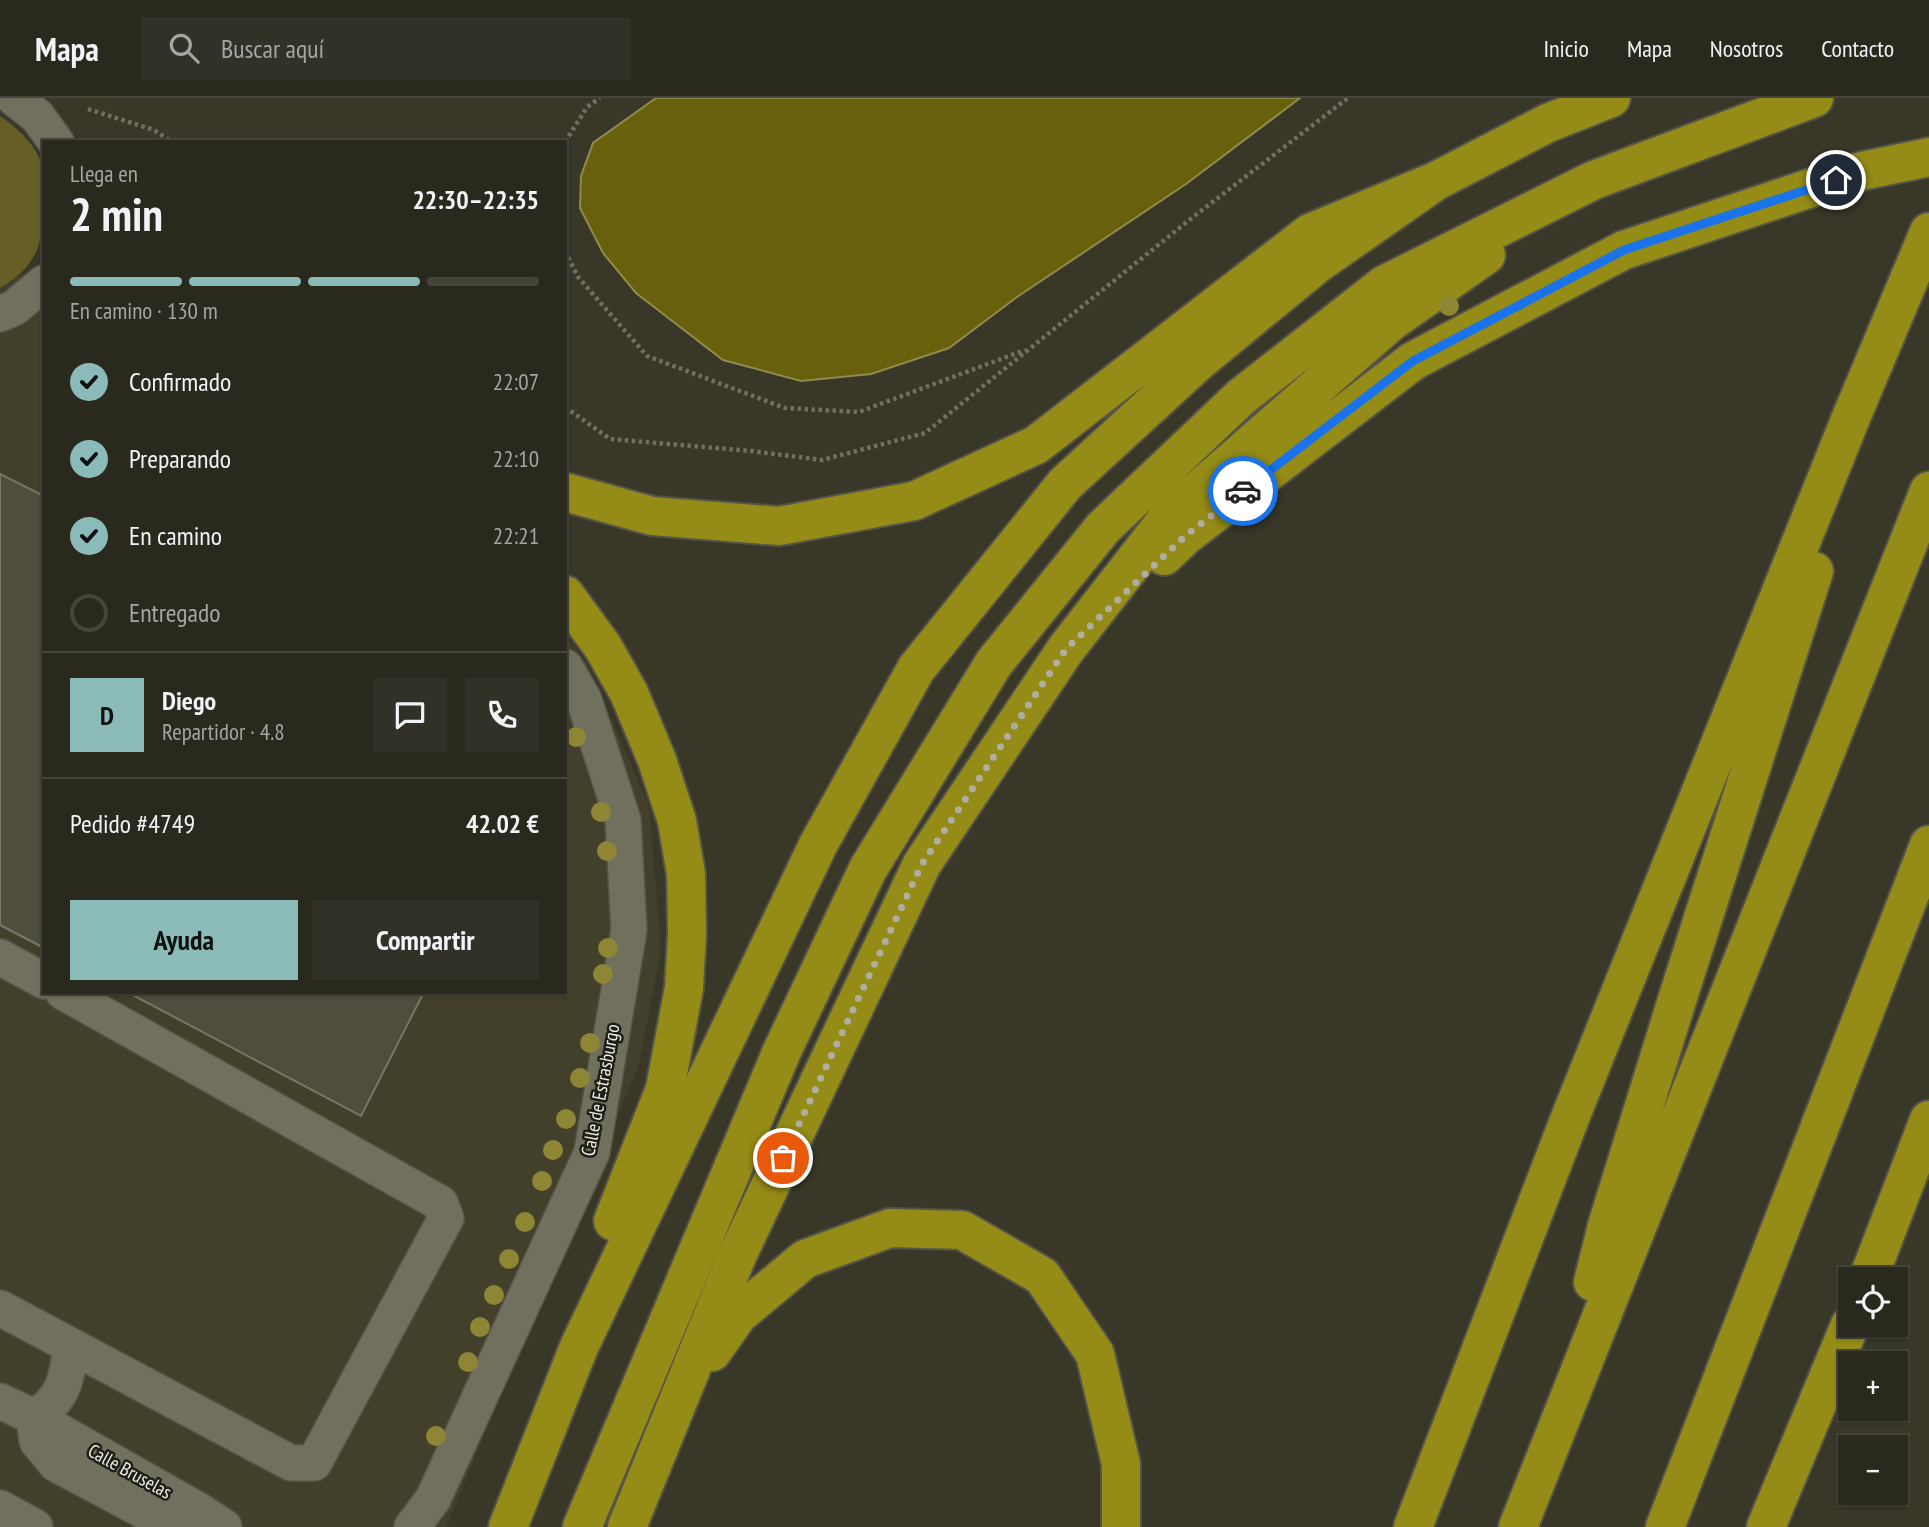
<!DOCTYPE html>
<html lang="es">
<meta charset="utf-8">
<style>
:root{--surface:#2a291e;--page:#323127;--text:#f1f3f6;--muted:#a5a6a4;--line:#46453c;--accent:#8bbbb9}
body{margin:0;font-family:"PT Sans Narrow",sans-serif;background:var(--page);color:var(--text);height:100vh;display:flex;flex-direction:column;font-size:26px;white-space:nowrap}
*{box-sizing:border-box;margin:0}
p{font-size:23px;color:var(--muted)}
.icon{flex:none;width:38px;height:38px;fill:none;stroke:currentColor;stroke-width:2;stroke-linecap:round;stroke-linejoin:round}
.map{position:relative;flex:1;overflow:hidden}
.sheet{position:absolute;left:42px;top:42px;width:525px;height:854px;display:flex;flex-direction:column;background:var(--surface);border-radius:0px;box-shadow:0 2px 5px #0004,0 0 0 2px var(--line)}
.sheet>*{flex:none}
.buttons{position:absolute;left:1838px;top:1169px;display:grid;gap:14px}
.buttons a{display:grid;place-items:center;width:70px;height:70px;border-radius:0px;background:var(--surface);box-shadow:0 2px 5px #0004,0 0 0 2px var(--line);font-size:35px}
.pin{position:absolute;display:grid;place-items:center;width:60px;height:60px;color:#fff;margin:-30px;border:4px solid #fff;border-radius:50%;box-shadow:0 2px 7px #0007}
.courier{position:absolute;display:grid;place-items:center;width:70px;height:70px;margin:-35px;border:5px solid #1a73e8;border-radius:50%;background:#fff;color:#222;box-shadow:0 2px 9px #0007}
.head em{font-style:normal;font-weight:800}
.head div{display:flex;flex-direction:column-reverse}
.head{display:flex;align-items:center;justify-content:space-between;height:119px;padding:0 28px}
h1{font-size:46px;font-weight:800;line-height:52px}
.bar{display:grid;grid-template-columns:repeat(4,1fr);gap:10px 7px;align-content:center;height:84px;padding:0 28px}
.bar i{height:9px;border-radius:5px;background:var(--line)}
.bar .current{background:var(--accent)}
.bar p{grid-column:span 4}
.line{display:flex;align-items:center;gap:18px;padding:0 28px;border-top:2px solid var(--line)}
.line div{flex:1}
.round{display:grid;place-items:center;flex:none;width:74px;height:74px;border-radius:0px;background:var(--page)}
ol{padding:0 28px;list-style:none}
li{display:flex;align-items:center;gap:21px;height:77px}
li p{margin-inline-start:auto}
li .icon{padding:7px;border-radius:50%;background:var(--accent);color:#111;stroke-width:4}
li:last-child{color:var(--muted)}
li i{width:38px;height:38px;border:4px solid var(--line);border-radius:50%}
.action{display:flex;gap:14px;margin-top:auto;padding:14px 28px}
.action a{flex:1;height:80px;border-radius:0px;background:var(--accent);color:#111;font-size:28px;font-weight:800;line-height:80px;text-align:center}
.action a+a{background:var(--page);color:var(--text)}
header{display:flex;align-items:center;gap:42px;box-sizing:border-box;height:98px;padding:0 35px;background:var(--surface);border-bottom:2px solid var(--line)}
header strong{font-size:33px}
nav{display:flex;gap:38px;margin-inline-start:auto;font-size:24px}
.search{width:490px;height:63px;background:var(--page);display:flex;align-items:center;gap:18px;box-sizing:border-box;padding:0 24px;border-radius:0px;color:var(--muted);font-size:26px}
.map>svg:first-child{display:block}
.built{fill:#42402a}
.green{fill:#655f26}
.water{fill:#68600c;stroke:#908b4d;stroke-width:2}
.building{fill:#4f4e3e;stroke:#777664;stroke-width:2}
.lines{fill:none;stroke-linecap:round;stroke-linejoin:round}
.minor-casing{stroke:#565447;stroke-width:38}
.highway-casing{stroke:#565447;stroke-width:42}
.path{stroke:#706f62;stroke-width:4.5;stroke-dasharray:3.5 3.5;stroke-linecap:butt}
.minor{stroke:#71705f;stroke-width:35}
.highway{stroke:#958b17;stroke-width:38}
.tree{fill:#8e8634}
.done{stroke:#afaea3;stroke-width:7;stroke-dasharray:0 12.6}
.route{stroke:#1a73e8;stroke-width:9}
.labels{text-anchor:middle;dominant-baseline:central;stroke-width:5;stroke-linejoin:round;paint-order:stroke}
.street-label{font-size:19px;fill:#efeee5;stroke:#1f1e17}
</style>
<header>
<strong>Mapa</strong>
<div class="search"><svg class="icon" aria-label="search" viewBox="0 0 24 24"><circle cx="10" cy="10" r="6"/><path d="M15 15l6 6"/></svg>Buscar aquí</div>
<nav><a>Inicio</a><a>Mapa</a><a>Nosotros</a><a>Contacto</a></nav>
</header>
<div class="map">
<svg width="1929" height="1429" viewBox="0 0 1929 1429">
<rect width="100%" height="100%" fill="#383728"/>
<path class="built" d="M0,155L44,196V894H565V537L588,567L649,708L661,852L639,967L446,1429H0Z"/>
<path class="green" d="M0,18C16,29 31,42 40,61C45,73 44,86 44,99C44,142 40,166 0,190Z"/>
<path class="water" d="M656,0H1300L1186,86L1017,199L949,250L871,276L801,283L723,262L636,195L603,155L580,110L581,78L593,45Z"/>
<path class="building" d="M0,376L44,398V850L0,827Z
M127,894H424L361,1018Z"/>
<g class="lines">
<g class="minor-casing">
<path id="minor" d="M14,0L37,18L56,44
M0,216L14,210L44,185
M0,859L44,883
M0,1210L291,1365H314L446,1120L440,1105L63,894
M71,1248C67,1280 64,1302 34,1319L37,1343L56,1366L174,1429
M0,1303L34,1319L198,1412L224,1429
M0,1410L35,1429
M412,1429L433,1401L592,1054L629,832L623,722L584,602L565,569"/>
</g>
<g class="highway-casing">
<path id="highway" d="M565,394L652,418L779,428L914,403L1036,347L1310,135L1436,83L1548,25L1611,0
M1164,458L1185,438L1413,263L1624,152L1862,73L1929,59
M565,497L603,549L629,595L657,662L677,723L686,776L687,835L684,890L665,991L613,1123
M1868,1181L1929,1022
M1593,1184L1607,1128L1678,899L1814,473
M712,1254L738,1217L805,1161L890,1130L962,1132L1042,1178L1095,1256L1121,1366V1429
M508,1429L579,1249L818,747L916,571L1065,386L1199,263L1317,166L1436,83
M582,1429L782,953L868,771L994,565L1103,430L1241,299L1384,187L1594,82L1814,0
M627,1429L737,1158L922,766L1066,551L1171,416L1392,223L1486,157
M1413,1429L1570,1020L1850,322L1929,134
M1518,1429L1929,393
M1665,1429L1929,747
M1766,1429L1850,1227"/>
</g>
<path class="path" d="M88,11L154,32L172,44
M565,44L587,9L600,0
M565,153L578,179L647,258L785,310L859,314L1025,252
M565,309L610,341L751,353L822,362L925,335L1193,119L1348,0"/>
<use href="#minor" class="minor"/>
<use href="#highway" class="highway"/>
</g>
<g class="tree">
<circle cx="1449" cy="208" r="10"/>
<circle cx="576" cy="639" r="10"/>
<circle cx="601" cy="714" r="10"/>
<circle cx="607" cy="753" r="10"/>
<circle cx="608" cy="850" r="10"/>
<circle cx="603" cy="876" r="10"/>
<circle cx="590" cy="945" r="10"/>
<circle cx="580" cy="980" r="10"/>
<circle cx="566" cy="1021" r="10"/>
<circle cx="553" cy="1052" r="10"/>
<circle cx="542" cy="1083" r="10"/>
<circle cx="525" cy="1124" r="10"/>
<circle cx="509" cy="1161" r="10"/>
<circle cx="494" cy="1197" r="10"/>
<circle cx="480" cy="1229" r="10"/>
<circle cx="468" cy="1264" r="10"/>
<circle cx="436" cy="1338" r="10"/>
</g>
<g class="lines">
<path class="done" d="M783,1060L922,766L1066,551L1185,438L1243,393"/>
<path class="route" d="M1243,393L1413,263L1624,152L1836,82"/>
</g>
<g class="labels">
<g class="street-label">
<text transform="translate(600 992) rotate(-79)">Calle de Estrasburgo</text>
<text transform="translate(130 1373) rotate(29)">Calle Bruselas</text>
</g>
</g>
</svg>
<div class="buttons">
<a><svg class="icon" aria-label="locate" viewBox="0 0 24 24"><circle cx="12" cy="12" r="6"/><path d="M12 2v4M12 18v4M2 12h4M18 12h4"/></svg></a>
<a>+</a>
<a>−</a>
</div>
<div class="pin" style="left:783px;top:1060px;background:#ea580c"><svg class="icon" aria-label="bag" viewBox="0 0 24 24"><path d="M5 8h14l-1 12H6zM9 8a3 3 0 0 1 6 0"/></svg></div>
<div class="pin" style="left:1836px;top:82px;background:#1f2937"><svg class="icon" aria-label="home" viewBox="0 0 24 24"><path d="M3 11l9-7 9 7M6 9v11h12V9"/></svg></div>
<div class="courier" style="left:1243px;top:393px"><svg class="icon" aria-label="car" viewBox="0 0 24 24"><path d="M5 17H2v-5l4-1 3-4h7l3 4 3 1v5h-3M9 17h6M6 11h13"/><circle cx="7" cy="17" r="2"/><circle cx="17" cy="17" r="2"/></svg></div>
<section class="sheet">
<div class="head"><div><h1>2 min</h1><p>Llega en</p></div><em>22:30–22:35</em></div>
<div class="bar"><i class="current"></i><i class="current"></i><i class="current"></i><i></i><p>En camino · 130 m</p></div>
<ol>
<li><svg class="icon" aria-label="check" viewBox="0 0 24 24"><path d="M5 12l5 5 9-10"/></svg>Confirmado<p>22:07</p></li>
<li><svg class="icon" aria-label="check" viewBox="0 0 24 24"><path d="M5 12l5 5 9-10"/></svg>Preparando<p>22:10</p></li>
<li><svg class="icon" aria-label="check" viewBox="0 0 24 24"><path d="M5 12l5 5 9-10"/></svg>En camino<p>22:21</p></li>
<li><i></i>Entregado</li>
</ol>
<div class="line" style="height:126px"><b class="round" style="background:var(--accent);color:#111">D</b><div><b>Diego</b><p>Repartidor · 4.8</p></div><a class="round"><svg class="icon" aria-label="chat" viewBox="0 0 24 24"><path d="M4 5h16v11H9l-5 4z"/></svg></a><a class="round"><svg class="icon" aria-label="phone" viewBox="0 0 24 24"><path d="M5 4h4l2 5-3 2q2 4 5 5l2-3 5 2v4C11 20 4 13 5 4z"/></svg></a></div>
<div class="line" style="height:91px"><div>Pedido #4749</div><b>42.02 €</b></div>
<div class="action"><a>Ayuda</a><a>Compartir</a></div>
</section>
</div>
